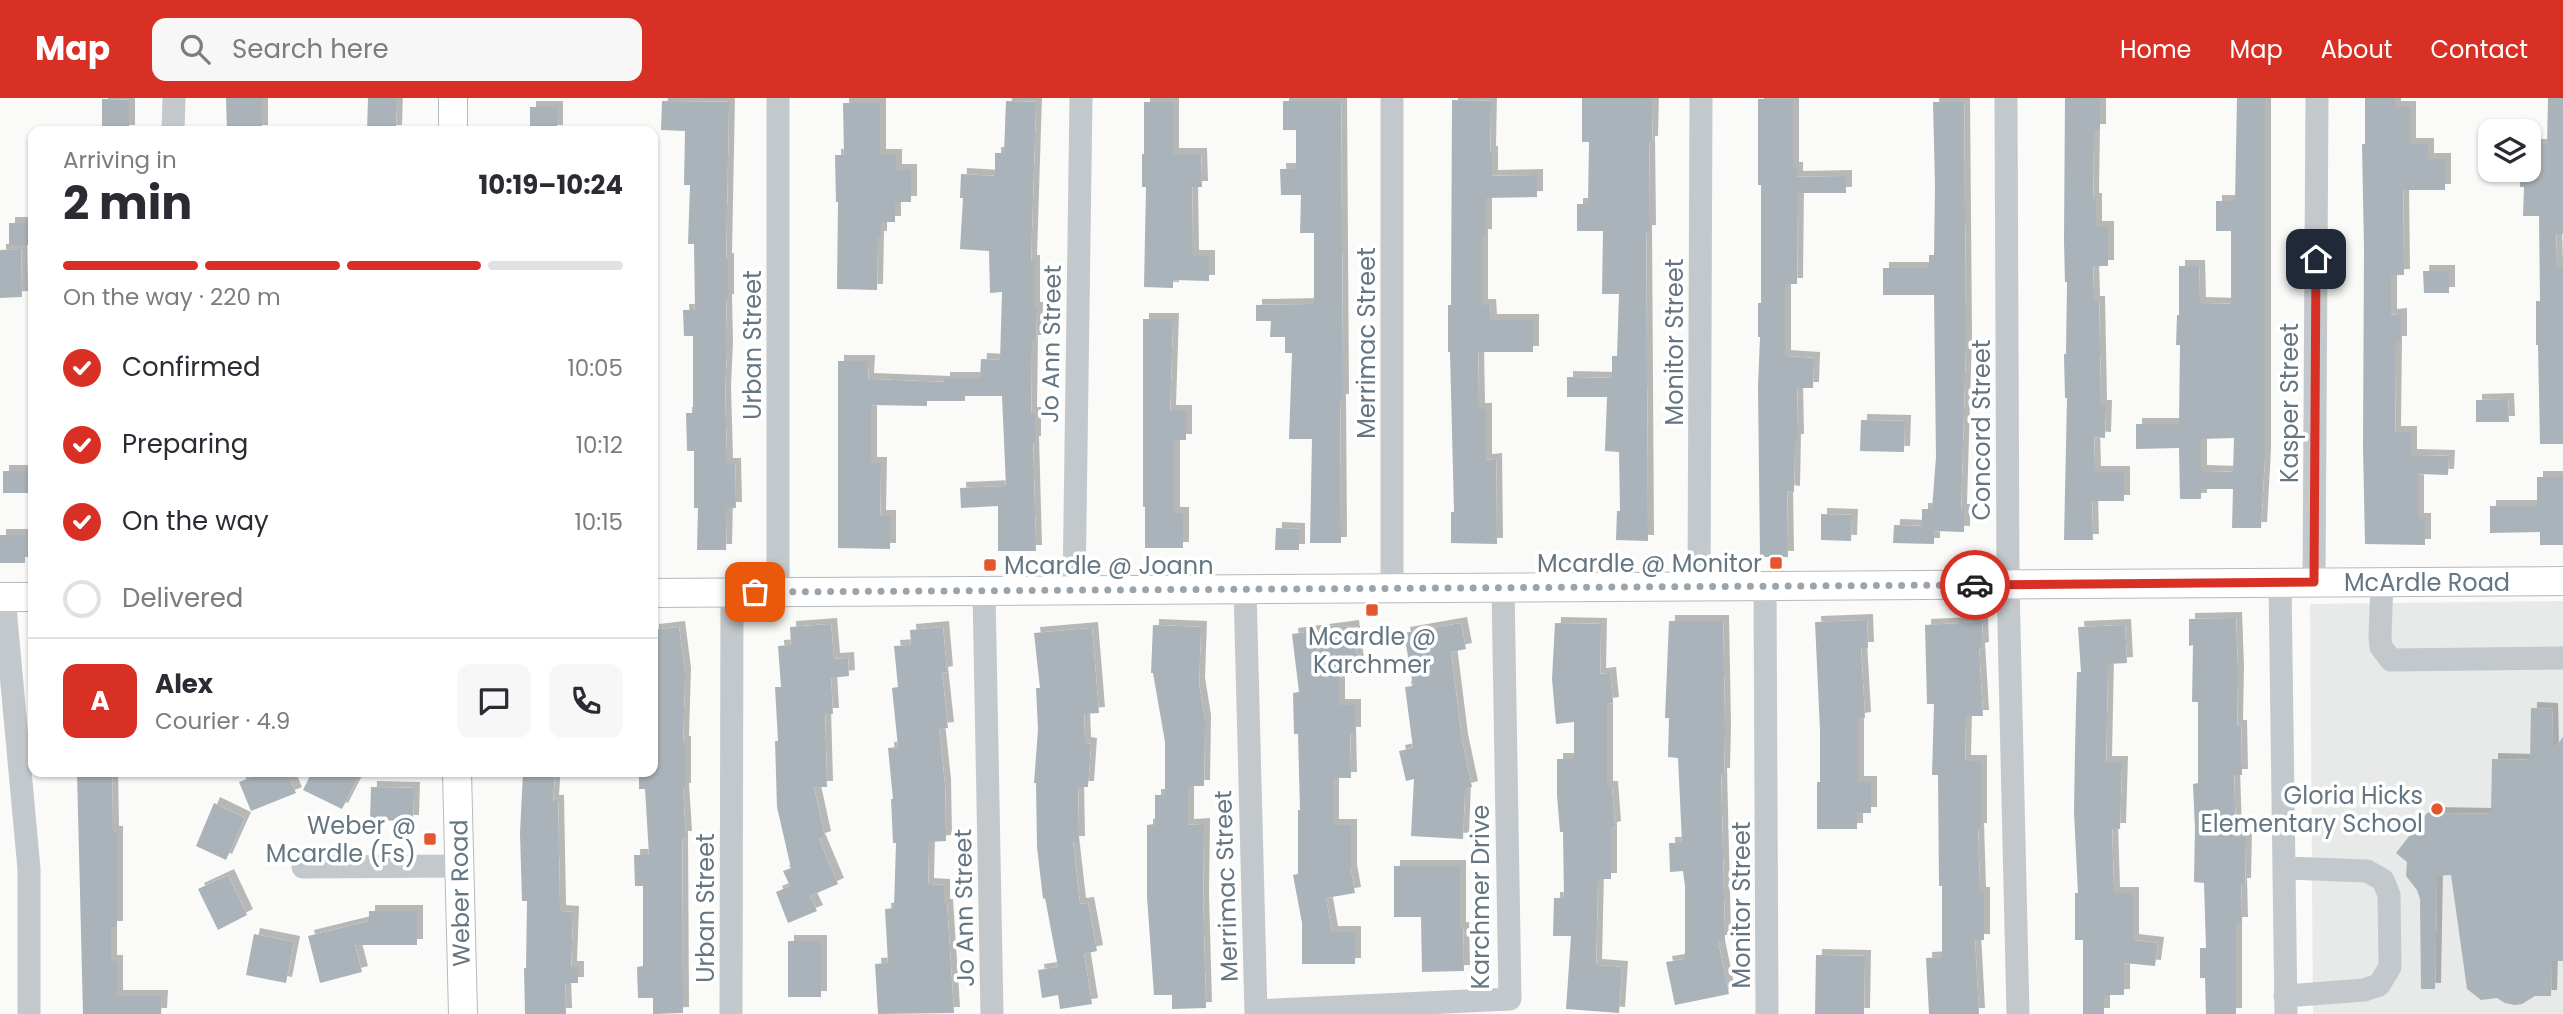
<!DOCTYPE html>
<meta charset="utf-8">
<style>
:root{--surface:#fff;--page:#f7f7f7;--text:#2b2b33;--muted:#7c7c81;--line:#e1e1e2;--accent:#d93025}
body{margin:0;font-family:Poppins,sans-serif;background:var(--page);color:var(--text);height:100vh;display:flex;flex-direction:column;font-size:26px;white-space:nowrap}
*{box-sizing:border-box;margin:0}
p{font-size:23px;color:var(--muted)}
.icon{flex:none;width:38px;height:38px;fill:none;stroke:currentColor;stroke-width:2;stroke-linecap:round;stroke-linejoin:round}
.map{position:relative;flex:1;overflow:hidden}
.drawer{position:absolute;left:28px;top:28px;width:630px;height:651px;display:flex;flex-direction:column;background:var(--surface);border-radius:14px;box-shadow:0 2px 5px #0004}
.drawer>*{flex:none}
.tools{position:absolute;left:2478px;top:21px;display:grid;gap:14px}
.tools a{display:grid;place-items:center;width:63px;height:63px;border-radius:14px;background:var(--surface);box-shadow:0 2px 5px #0004;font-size:35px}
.pin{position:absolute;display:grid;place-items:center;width:60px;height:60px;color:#fff;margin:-30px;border-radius:14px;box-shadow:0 4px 10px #0006}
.courier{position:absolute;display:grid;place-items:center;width:70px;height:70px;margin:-35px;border:5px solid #d93025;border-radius:50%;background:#fff;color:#222;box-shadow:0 2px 9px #0007}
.overview em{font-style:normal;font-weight:700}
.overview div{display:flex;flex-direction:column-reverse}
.overview{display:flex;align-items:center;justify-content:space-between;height:119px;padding:0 35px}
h1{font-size:46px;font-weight:700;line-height:52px}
.bar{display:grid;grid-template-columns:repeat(4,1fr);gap:10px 7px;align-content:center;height:84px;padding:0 35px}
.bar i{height:9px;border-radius:5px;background:var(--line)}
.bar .selected{background:var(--accent)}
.bar p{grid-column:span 4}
.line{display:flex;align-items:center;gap:18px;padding:0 35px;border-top:2px solid var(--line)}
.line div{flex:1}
.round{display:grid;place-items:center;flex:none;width:74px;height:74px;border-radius:14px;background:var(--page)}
ol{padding:0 35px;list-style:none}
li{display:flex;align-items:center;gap:21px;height:77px}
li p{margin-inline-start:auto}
li .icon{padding:7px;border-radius:50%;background:var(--accent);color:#fff;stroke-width:4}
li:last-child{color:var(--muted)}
li i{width:38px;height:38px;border:4px solid var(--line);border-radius:50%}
header{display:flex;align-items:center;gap:42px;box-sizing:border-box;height:98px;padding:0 35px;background:var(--accent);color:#fff}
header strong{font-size:33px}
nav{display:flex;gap:38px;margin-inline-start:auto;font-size:24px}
.search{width:490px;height:63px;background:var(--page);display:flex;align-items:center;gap:18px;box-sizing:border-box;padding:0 24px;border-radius:14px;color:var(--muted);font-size:26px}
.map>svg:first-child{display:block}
.built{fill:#e8e9e9}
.building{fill:#aab3b9;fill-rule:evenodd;filter:url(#shadow)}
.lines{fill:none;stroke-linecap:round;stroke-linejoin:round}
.major-casing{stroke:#b5babe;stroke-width:30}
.minor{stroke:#c3c8cc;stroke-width:23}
.major{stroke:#fff;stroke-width:28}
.done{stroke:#99a4ac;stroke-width:7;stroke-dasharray:0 12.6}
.route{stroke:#d93025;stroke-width:9}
.poi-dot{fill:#e4572e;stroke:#fff;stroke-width:2.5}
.labels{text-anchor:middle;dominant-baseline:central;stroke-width:7;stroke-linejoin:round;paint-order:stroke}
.street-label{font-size:24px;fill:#657683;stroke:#fff}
.poi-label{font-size:24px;fill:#657683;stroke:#fff;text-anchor:end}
</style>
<header>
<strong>Map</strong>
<div class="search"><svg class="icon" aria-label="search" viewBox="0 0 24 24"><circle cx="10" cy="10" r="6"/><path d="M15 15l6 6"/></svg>Search here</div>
<nav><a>Home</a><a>Map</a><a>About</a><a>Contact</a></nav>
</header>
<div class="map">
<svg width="2563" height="916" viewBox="0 0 2563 916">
<defs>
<filter id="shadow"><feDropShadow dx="6" dy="-6" stdDeviation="0" flood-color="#0004"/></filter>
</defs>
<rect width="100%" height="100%" fill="#fafaf8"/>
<path class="built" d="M2563,503V916H2313L2310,506Z"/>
<path class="building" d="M226,0H262V33H227Z
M368,0H397L396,33H367Z
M1582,0H1653L1652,44H1649L1650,133H1646L1648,443L1616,442L1617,413H1620L1619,354L1605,353L1607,299H1567V279L1612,280V258H1617L1619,196H1602L1603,133H1577V106H1588L1589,44H1582Z
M2065,0H2100V32H2094L2093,101H2096V129H2108V168H2093L2094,204H2099L2101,308H2106L2105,340L2094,339L2095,374H2124V403H2092L2093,442H2064L2067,300H2065L2064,256H2066L2067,184H2065L2064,143Z
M2237,0H2265V357L2261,430H2232L2233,391H2201V401H2180L2179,350L2136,351V326H2179L2180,247H2176L2177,217H2179V168H2199L2200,205L2231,206V133H2216V103H2235ZM2234,340L2233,374L2201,373V341Z
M2365,0H2395V9H2410V46H2428V61H2445V92H2403L2404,177H2391V217L2401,216V244H2396L2395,334H2411V357L2449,358L2448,377L2418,376V421H2425V447L2365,446L2363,349L2364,151L2362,46H2365Z
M2548,0H2563V136H2556L2557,169H2563V346H2540L2538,247H2536V203H2540L2539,118H2523L2524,89H2520V72H2529V47H2547Z
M102,1L129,2V33H102Z
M1758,1H1793V70H1797V79L1846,78V95H1798L1797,186H1785V258L1814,260L1813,290H1797L1798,342H1795L1794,394L1787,393L1788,459H1760L1758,288L1760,239H1758V205H1761V87H1758Z
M1452,2L1491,3L1490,54H1492V78L1537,77V99L1486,100V137H1482V207H1490L1491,222H1533V254H1478L1479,311H1486V362L1496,361L1497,446L1451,445V414H1454L1450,254H1448V207H1451Z
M662,3L729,4L726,161H728V202H726L727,250L725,294L727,366H735L736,410H727L726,452H697L698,410H694V353H687L686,315H693V238H684L683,212H695L694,146H688L690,87H684L685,33L661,32Z
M1006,3L1036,4L1031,163H1034V210H1037L1036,243H1032L1031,315H1035V344H1033L1036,453H998V408L961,410L960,390L1006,388L1002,298H965V303H927V308L871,307V365H881L880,418H890V451L838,450V263H869L868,281L944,284V280H980L981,261L1000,262L1002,194L990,195L989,153L960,151L963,100H960L961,76L995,78V55H1004Z
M1283,3H1341L1343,302H1340L1341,445H1310L1312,341H1289L1292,255H1285V239H1270L1271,223H1256V207L1314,206V135H1300L1301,97H1281L1280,71H1296V32H1283Z
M1144,4H1173V56H1201L1202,89H1192L1193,158H1209V183L1173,182V190L1144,189L1146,89H1142V56H1144Z
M1933,4H1964L1966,242L1961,412H1964V434L1934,433V446L1893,445L1894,427L1922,428V411H1932L1936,359L1934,197H1883V170H1929V157H1934L1935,89Z
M843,5H880V57H896V72H911V104H895V124H881V139H878L877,192L837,191L838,104H836L835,57H844Z
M530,9H557V33H530Z
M9,125H33V147H9Z
M21,151L22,199L0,200V152Z
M2423,173H2449V195H2424Z
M1143,221H1173L1170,313H1186V342H1174V415H1183V450H1145V409H1143Z
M2508,301L2509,324H2476V302Z
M1861,322L1905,323L1904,354L1860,353Z
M3,373H33V395H3Z
M2537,379H2563V447H2540V434L2490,435V408H2537Z
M1821,416L1852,417L1851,443L1821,442Z
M1276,430L1299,431V452H1275Z
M0,437H25V465H0Z
M2236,520L2238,574L2237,628H2241L2242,677H2234L2236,739H2246L2245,786H2241L2242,825H2236V916H2206L2205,880H2200V850H2206L2204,785L2194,784L2195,731L2193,686L2198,685V604H2192L2193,547L2189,548V521Z
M1867,522L1868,550H1861L1865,620L1858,621V684H1871V715H1857V731H1817V684H1820V633L1815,524Z
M1669,523H1723L1725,631L1724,676H1721L1725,843H1718L1729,896L1675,907L1666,864L1685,861V788L1683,773L1670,774L1669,745H1682L1678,660L1668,659L1669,620H1665Z
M1982,524L1983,550L1979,551L1983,618H1966L1965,663H1981V731H1978L1980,795H1984V842H1975L1979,916H1929L1926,860L1942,859V788H1939L1938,677H1932L1934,606H1927L1925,527Z
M1461,525L1466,551L1451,554L1462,642L1472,689L1465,691L1463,741L1411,738L1414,681L1406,683L1399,653L1413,650L1405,589L1413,588L1404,535Z
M1555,525L1601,526L1600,576L1610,575L1613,605L1607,606V689H1612L1615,729L1611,730V781H1598L1596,867L1622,869L1619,915L1566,911L1571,838H1553L1554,800H1564L1563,734H1560L1557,697V661H1574V624L1556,626L1552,581Z
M831,526L834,561L848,560L849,578L831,580L833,616H825L827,689H814L825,739L819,741L838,786L810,798L817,813L788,825L776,794L790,788L783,773L791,770L777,709L775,643H778L775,589H781L778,548L791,547L790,529Z
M1153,527L1201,529L1199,585L1205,623L1204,688H1188V727L1204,726L1203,802L1206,910L1172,911V897H1154L1147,799V727L1155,726V697H1165V644L1153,575H1151Z
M2125,527L2127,565L2108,566L2106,664H2122L2120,731H2112L2114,795H2133V842L2158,845L2155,868L2124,865V897H2104V916H2083V842H2075V795H2078L2074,714L2075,650L2077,574H2081L2078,529Z
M1353,528L1359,574L1339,576V607H1355V635H1350L1351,680H1333V727H1351V772L1355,795L1326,800L1332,834H1355V866H1302V825L1293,777L1298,776V712H1300L1298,636H1294L1293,595L1299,594L1292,536Z
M679,529L685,576L683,644H685V691H683L686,739H682L683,915L653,916V900H638L637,869L643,868V788H635L634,757H649L645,691H639V674H653V532Z
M943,529L947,574L942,575L948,630L939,631L945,687L946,743L929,744L928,786L944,787V807H947L954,915L878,916L875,866L888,865L885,811L894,810L896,745H893L891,701H893L888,650L898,649L892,590L898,589L894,548L911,547L910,532Z
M1092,530L1099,615L1084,616L1085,645L1091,646L1088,689H1078L1079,744H1073L1080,806L1088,805L1097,853L1084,856L1092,906L1060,911L1058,897L1042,900L1038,872L1058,869L1045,800L1043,801L1037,749L1036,685H1034L1038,632L1036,590H1040L1034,535Z
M2531,610L2552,611L2553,652L2563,639V863H2552L2551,898H2535L2522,906L2515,907L2505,905L2497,900L2481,902L2467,891L2451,777L2437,778L2435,891H2421L2420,801L2417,792L2406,778L2407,764L2396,755L2427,715L2491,716L2492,661L2530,662Z
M77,674H112L113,734H117V829H111V863H117V898H162L161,916H83Z
M264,674H287L296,695L251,713L239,684Z
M312,674H361L342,711L303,692Z
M523,674H555L553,703H558L560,813L573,814L571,869H578V885H565L566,916H525L524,870H526L527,803H522L520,735Z
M371,689L414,690L413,723L370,722Z
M214,705L245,720L226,762L196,748Z
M1394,768H1460V830H1463L1464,873L1422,874L1421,819H1394Z
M228,777L247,817L218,832L198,791Z
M369,813H417V847H355L362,874L320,885L308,838L369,823Z
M254,836L294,844L286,885L246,877Z
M788,843H821V899H788Z
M1816,857L1865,858L1864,916H1815Z"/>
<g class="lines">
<g class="major-casing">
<path id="major" d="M453,33V0
M653,495L2563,483
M0,499H33
M457,674L463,916"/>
</g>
<path class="minor" d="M2006,0L2008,486L2018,916
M173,33L174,0
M2314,484L2317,0
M2382,484L2380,538L2381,549L2391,562L2563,560
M2280,485L2286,916
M1699,488L1701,0
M1765,488L1767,916
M1392,490V0
M1245,491L1256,916
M1074,492L1081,0
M984,493L992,916
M778,494V0
M4,499L29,771V916
M303,769L461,768
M2284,770L2367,773L2383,782L2389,797L2390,869L2379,887L2364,892L2285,898
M1256,913L1510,901L1503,489
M731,916L732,494"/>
<use href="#major" class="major"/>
</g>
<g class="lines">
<path class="done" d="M755,494L1975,487"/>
<path class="route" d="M1975,487L2314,484L2316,161"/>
</g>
<g class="poi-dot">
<rect x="1769" y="458" width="14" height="14" rx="3.5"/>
<rect x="983" y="460" width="14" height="14" rx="3.5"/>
<rect x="1365" y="505" width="14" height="14" rx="3.5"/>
<circle cx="2437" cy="711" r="7"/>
<rect x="423" y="734" width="14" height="14" rx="3.5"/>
</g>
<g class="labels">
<g class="street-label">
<text transform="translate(1674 244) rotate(-90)">Monitor Street</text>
<text transform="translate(1366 245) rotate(-90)">Merrimac Street</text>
<text transform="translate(1051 246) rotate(-89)">Jo Ann Street</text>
<text transform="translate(752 247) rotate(-90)">Urban Street</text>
<text transform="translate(2289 305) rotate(-90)">Kasper Street</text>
<text transform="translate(1981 332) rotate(-90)">Concord Street</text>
<text x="2427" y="484">McArdle Road</text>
<text transform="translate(1226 788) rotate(-92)">Merrimac Street</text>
<text transform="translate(460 795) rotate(-91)">Weber Road</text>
<text transform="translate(1480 799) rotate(-90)">Karchmer Drive</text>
<text transform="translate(1741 807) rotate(-90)">Monitor Street</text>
<text transform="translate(705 810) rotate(-90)">Urban Street</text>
<text transform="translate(964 810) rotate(-91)">Jo Ann Street</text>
</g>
<g class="poi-label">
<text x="1762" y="465">Mcardle @ Monitor</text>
<text x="1004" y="467" text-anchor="start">Mcardle @ Joann</text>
<text x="1372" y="538" text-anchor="middle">Mcardle @<tspan x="1372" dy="28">Karchmer</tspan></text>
<text x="2423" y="697">Gloria Hicks<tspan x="2423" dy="28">Elementary School</tspan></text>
<text x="416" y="727">Weber @<tspan x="416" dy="28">Mcardle (Fs)</tspan></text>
</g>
</g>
</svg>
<div class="tools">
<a><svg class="icon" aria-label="layers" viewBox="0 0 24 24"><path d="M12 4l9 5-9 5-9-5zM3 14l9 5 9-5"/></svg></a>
</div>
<div class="pin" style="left:755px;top:494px;background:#ea580c"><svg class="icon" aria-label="bag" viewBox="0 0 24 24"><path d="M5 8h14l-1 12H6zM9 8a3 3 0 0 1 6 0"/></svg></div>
<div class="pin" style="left:2316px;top:161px;background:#1f2937"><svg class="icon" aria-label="home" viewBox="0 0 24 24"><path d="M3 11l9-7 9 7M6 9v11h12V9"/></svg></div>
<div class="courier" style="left:1975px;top:487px"><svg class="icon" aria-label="car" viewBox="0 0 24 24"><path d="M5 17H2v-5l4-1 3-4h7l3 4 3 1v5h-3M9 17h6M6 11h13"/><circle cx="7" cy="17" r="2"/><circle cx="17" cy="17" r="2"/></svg></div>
<section class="drawer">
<div class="overview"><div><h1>2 min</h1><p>Arriving in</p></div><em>10:19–10:24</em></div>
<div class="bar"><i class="selected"></i><i class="selected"></i><i class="selected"></i><i></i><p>On the way · 220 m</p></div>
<ol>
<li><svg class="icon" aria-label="check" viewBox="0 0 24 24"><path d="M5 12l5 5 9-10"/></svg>Confirmed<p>10:05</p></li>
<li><svg class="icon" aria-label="check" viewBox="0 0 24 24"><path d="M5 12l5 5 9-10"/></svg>Preparing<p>10:12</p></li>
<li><svg class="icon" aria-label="check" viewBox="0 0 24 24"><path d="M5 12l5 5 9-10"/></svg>On the way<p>10:15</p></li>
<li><i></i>Delivered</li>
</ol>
<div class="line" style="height:126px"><b class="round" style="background:var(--accent);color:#fff">A</b><div><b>Alex</b><p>Courier · 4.9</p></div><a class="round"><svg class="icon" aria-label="chat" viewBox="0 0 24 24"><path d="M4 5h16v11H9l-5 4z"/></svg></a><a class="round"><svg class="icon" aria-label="phone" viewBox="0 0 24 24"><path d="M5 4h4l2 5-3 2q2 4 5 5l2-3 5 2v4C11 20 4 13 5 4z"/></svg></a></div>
</section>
</div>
